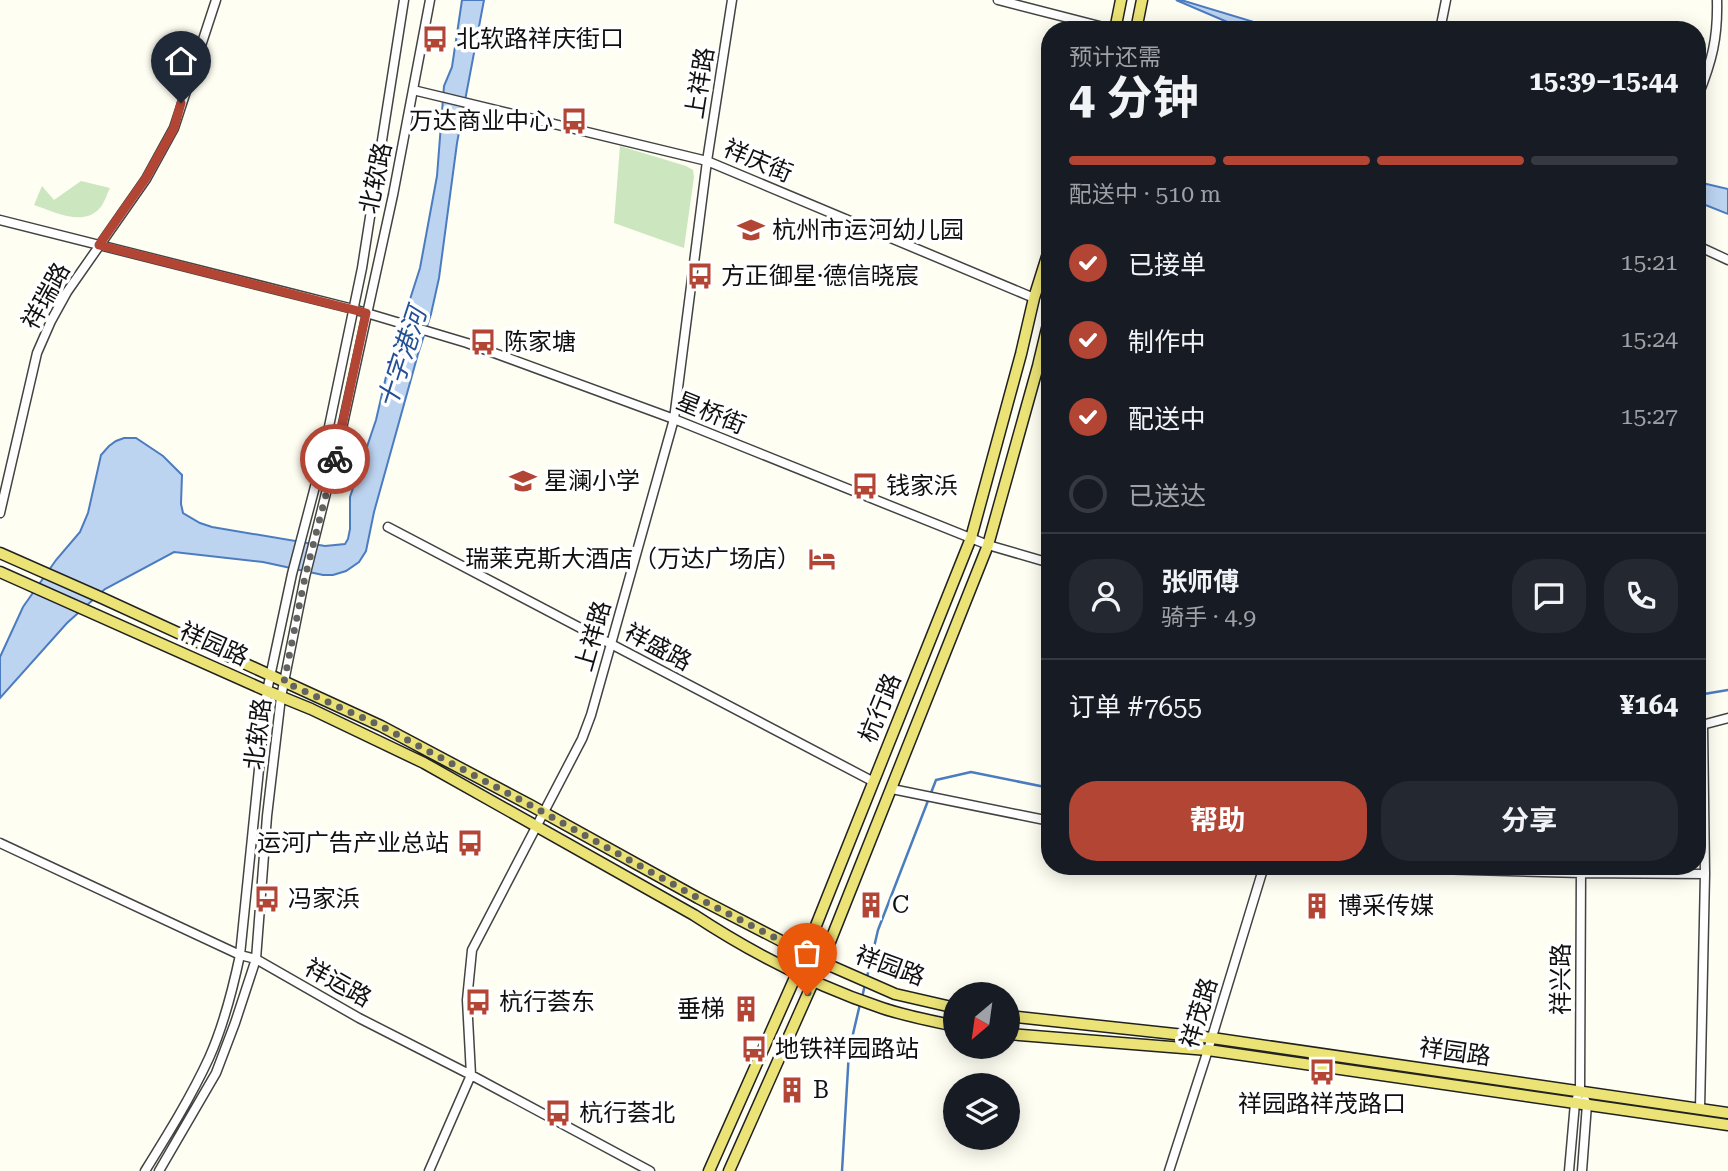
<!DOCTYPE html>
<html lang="zh">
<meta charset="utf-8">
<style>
:root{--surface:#171b24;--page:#242831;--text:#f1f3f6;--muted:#9ea1a6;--line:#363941;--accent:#b34535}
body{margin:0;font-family:"Roboto Serif","Noto Sans SC",serif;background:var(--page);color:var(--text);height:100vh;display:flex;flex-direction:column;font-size:26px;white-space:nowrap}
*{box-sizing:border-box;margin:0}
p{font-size:23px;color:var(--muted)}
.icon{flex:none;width:38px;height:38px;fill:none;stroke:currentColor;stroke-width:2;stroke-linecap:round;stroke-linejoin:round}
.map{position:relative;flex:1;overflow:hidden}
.drawer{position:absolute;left:1041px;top:21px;width:665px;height:854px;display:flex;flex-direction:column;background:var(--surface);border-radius:28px;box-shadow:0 4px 18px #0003}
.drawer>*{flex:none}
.needle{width:46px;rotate:209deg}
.buttons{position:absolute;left:943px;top:982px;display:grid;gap:14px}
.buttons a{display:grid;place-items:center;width:77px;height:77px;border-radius:50%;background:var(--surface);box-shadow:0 4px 18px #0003;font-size:35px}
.pin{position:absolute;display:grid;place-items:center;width:60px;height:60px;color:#fff;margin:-72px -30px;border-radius:50% 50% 50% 0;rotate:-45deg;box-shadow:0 0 7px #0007}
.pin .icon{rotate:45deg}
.courier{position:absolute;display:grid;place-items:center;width:70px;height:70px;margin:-35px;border:5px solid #b34535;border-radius:50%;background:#fff;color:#222;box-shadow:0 2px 9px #0007}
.summary em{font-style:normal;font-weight:700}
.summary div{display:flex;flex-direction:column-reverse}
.summary{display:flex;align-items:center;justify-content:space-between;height:119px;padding:0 28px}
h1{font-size:46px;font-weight:700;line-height:52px}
.bar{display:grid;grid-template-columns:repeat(4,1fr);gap:10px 7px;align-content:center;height:84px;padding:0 28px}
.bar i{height:9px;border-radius:5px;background:var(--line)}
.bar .on{background:var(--accent)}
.bar p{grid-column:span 4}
.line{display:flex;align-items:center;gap:18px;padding:0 28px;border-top:2px solid var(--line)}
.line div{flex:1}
.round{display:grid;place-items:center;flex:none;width:74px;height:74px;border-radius:28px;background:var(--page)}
ol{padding:0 28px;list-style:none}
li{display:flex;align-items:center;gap:21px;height:77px}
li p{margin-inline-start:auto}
li .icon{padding:7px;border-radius:50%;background:var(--accent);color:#fff;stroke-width:4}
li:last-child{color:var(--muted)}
li i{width:38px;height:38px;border:4px solid var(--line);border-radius:50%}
.primary-button{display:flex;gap:14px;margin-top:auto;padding:14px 28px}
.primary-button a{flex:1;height:80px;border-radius:28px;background:var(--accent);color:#fff;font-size:28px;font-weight:700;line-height:80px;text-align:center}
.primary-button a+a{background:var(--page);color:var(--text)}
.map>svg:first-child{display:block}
.green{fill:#cce6bf}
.water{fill:#bdd4f1;stroke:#4b7cc0;stroke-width:2}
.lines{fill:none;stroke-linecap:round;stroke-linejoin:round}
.stream{stroke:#4b7cc0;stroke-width:2.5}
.minor-casing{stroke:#434343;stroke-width:11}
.major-casing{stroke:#212121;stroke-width:13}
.minor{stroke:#fff;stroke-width:8}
.major{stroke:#ebe376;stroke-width:10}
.done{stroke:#63635f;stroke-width:7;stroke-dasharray:0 12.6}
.route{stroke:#b34535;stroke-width:9}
.labels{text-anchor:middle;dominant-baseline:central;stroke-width:7;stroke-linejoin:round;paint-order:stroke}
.poi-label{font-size:24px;fill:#101010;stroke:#fff;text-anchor:start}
.street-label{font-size:24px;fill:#101010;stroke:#fff}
.water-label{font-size:26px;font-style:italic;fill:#245096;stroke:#fff}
</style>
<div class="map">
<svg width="1728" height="1171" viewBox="0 0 1728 1171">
<rect width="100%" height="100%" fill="#fefef3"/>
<path class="green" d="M620,146L686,166L693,170L694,177L684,248L614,223Z
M81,181L110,188C107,194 104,204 99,209C82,227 53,211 34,205L42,186L54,200Z"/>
<path class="water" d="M462,0H484L457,143L439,278L431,314L418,354L374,512L366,551L359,562L346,571L333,575H323L263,562L174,552L105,589L67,623L0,698V657L23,607L56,560L80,532L88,513L101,455L109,446L116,441L124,438H136L163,456L182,475L181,504L183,513L200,523L212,527L325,546L345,544L348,539L350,529V497L376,420L388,368L420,268L437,176L444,86L452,67Z
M1176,0H1181L1280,30H1246Z
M1698,182L1728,189V214L1698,202Z"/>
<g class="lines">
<path class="stream" d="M1698,695L1728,690
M867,977L878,930L936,780L971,772L1050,788
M862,998L865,984
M842,1171L849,1051L860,1004"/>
<g class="minor-casing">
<path id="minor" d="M998,0L1115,30
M1440,30L1446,0
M413,90L707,161L1034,298
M1698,96C1712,61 1718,38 1717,0
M0,220L353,309L467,343L674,419L988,545L1050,563
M1698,246L1728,260
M0,513L37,353L51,321L67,292L146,179L174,128L216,0
M388,527L874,782
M1698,726L1728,718
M892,789L1050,821
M0,843L240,955L256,959L359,1018L471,1075L650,1171
M1326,866L1581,873L1705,874
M1700,1109L1705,874L1703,725
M145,1171C168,1134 191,1097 209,1058C223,1027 233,988 240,955L267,691L292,574L322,460L362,268L404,0
M159,1171L216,1073L235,1023L256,959L267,816L281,697L305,577L341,433L393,195L430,0
M429,1171L471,1075L467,1000L472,950L582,739L591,715L611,644L674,419L707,161L732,0
M1169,1171L1208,1050L1264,866
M1569,1171L1575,1103L1580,1091L1581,866
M1582,1171L1587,1104L1585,1100"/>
</g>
<g class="major-casing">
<path id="major" d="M1115,30L1121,0
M1136,30L1142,0
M0,553L102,598L381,726L530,805L698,898L822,962L895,994L956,1008
M0,572L267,691L311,709L424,763L694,915C752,953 816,986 882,1008C906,1016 931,1021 956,1026
M1008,1016L1212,1038L1728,1113
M1008,1034L1208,1050L1728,1125
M709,1171L797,973L971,538L1021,354L1034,298L1050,247
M729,1171L822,962L988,545L1038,366L1050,316"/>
</g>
<use href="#minor" class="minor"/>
<use href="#major" class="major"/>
</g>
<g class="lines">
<path class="done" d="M335,459L305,577L284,682L381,726L530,805L698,898L822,962L807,995"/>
<path class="route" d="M181,103L174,128L146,178L99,245L366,313L335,459"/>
</g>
<defs>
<g id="bus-bare" transform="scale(2.1)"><path d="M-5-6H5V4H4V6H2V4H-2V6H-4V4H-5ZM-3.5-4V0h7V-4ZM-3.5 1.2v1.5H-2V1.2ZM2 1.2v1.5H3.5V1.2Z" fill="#b34535" stroke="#fff" stroke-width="2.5" paint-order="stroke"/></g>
<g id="school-bare" transform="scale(2.1)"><path d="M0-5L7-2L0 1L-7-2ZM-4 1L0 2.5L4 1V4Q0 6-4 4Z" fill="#b34535" stroke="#fff" stroke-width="2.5" paint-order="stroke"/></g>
<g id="hotel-bare" transform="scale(2.1)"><path d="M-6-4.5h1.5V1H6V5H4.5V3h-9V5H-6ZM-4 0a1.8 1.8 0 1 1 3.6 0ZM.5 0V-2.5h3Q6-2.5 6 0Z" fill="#b34535" stroke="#fff" stroke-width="2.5" paint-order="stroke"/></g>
<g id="building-bare" transform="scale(2.1)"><path d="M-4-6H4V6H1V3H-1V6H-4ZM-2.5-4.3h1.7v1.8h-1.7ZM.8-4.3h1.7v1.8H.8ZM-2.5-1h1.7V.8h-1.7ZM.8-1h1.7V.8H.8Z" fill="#b34535" stroke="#fff" stroke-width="2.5" paint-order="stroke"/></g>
</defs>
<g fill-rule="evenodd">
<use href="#bus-bare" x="435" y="39"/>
<use href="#bus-bare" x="574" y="121"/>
<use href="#school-bare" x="751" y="230"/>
<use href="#bus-bare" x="700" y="276"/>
<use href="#bus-bare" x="483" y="342"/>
<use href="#school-bare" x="523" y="481"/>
<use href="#bus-bare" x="865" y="486"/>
<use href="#hotel-bare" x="822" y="559"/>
<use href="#bus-bare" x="470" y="843"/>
<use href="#bus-bare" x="267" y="899"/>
<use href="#building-bare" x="871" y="905"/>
<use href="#building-bare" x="1317" y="906"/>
<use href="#bus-bare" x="478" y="1002"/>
<use href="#building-bare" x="746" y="1009"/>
<use href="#bus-bare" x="754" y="1049"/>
<use href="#bus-bare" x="1322" y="1072"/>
<use href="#building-bare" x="792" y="1090"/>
<use href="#bus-bare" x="558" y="1113"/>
</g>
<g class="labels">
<g class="poi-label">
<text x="456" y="39">北软路祥庆街口</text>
<text x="553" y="121" text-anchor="end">万达商业中心</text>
<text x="772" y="230">杭州市运河幼儿园</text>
<text x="721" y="276">方正御星·德信晓宸</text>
<text x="504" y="342">陈家塘</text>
<text x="544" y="481">星澜小学</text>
<text x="886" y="486">钱家浜</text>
<text x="801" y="559" text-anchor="end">瑞莱克斯大酒店（万达广场店）</text>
<text x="449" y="843" text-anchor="end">运河广告产业总站</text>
<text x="288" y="899">冯家浜</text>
<text x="892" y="905">C</text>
<text x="1338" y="906">博采传媒</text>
<text x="499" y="1002">杭行荟东</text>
<text x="725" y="1009" text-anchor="end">垂梯</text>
<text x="775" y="1049">地铁祥园路站</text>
<text x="813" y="1090">B</text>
<text x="1322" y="1104" text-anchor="middle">祥园路祥茂路口</text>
<text x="579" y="1113">杭行荟北</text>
</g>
<g class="street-label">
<text transform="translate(700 83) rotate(-81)">上祥路</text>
<text transform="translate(758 161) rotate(23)">祥庆街</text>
<text transform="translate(376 178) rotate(-78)">北软路</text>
<text transform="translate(46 296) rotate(-61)">祥瑞路</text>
<text transform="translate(711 413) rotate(22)">星桥街</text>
<text transform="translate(593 636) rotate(-74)">上祥路</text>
<text transform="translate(214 644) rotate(24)">祥园路</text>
<text transform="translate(658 647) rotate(28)">祥盛路</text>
<text transform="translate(880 708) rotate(-68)">杭行路</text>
<text transform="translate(258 734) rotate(-83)">北软路</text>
<text transform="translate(890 966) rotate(20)">祥园路</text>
<text transform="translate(1561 979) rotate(-90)">祥兴路</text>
<text transform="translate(338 983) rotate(29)">祥运路</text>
<text transform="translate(1199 1013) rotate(-73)">祥茂路</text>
<text transform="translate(1455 1052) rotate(8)">祥园路</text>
</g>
<g class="water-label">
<text transform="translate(402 358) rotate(-72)">十字港河</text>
</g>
</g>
</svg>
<div class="buttons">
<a><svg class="needle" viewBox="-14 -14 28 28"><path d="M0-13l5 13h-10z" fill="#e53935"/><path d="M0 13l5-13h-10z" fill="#9ea1a6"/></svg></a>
<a><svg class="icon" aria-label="layers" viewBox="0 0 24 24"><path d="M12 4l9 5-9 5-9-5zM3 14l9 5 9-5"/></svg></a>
</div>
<div class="pin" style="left:807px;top:995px;background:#ea580c"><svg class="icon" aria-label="bag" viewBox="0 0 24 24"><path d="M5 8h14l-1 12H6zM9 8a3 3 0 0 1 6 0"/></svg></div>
<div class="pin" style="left:181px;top:103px;background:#1f2937"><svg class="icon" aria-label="home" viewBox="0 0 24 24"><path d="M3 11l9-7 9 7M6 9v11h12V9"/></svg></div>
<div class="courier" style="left:335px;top:459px"><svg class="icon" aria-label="bike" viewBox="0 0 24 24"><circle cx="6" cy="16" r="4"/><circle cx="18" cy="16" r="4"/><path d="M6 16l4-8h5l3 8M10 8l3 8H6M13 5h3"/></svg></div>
<section class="drawer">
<div class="summary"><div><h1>4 分钟</h1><p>预计还需</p></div><em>15:39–15:44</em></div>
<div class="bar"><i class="on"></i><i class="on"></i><i class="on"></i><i></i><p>配送中 · 510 m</p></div>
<ol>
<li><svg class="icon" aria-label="check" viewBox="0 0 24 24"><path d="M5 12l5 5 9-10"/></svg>已接单<p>15:21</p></li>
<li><svg class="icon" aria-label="check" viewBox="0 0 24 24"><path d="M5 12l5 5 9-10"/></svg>制作中<p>15:24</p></li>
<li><svg class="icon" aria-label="check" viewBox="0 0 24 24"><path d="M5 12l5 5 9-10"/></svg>配送中<p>15:27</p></li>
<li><i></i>已送达</li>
</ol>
<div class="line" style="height:126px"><a class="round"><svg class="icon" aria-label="person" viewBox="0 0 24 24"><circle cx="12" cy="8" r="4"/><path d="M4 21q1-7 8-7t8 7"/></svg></a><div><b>张师傅</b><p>骑手 · 4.9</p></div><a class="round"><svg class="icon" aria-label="chat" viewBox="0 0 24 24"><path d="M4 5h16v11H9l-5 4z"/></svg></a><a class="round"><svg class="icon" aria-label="phone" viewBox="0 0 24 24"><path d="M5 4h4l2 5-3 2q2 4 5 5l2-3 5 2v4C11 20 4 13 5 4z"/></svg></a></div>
<div class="line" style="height:91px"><div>订单 #7655</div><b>¥164</b></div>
<div class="primary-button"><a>帮助</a><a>分享</a></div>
</section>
</div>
